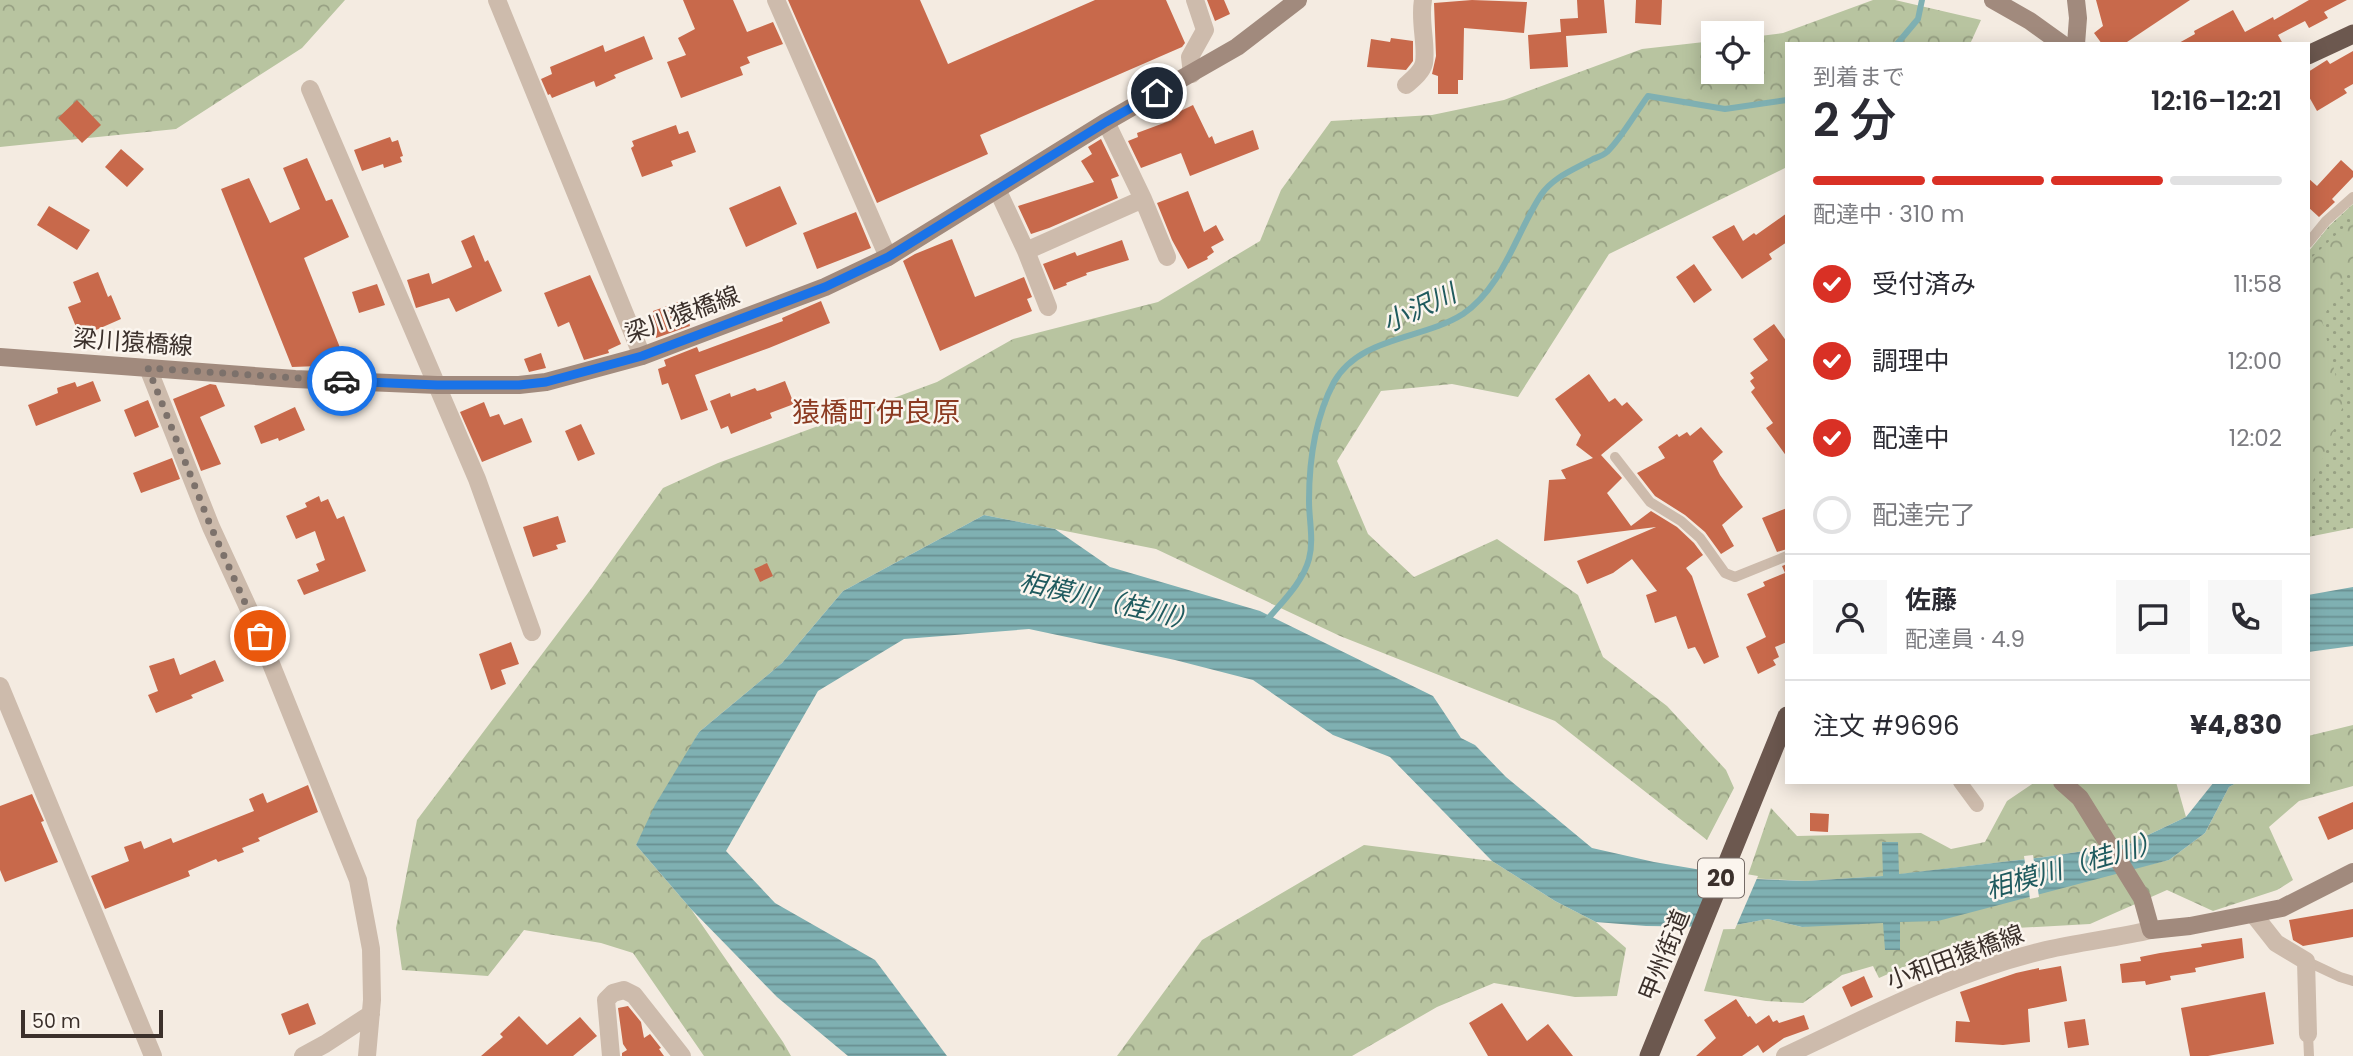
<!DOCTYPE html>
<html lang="ja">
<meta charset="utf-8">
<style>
:root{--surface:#fff;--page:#f7f7f7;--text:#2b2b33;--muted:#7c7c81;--line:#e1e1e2;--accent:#d93025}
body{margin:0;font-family:Poppins,"Noto Sans JP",sans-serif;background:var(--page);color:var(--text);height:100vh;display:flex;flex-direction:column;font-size:26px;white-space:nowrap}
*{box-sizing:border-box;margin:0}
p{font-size:23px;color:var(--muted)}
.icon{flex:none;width:38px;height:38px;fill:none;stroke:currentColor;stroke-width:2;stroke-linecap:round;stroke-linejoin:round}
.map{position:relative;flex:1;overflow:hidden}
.details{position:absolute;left:1785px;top:42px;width:525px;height:742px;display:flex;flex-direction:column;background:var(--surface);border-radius:0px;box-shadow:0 4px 18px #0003}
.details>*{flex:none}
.controls{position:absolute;left:1701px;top:21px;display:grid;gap:14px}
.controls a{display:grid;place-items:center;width:63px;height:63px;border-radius:0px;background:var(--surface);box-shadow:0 4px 18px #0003;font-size:35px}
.scale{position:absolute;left:21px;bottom:18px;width:142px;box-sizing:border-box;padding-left:7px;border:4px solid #3b302b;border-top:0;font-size:19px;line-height:24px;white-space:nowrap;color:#3b302b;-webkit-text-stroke:5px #fbf5ee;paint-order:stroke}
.pin{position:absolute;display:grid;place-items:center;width:60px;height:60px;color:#fff;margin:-30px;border:4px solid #fff;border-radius:50%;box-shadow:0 2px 7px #0007}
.courier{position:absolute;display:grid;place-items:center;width:70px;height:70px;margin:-35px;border:5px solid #1a73e8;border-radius:50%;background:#fff;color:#222;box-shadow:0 2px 9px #0007}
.summary em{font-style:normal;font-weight:600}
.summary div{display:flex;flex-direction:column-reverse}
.summary{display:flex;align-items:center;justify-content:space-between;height:119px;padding:0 28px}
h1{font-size:46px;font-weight:600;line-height:52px}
.bar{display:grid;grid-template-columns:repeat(4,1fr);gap:10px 7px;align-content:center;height:84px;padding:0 28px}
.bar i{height:9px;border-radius:5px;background:var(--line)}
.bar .active{background:var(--accent)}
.bar p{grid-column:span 4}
.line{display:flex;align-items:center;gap:18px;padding:0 28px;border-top:2px solid var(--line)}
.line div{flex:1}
.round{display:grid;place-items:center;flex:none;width:74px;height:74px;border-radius:0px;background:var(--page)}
ol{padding:0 28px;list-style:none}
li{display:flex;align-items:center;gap:21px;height:77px}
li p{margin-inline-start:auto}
li .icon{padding:7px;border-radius:50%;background:var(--accent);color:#fff;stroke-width:4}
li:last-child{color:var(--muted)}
li i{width:38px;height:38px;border:4px solid var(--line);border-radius:50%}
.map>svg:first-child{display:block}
.grass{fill:url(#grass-dots)}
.forest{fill:url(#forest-crowns)}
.water{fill:url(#water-rules)}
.pier{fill:#f4ebe1}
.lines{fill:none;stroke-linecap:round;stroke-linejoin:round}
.stream{stroke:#7fb0b2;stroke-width:6}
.building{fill:#c8694b}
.service{stroke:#cdbbac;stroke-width:10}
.pedestrian{stroke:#cdbbac;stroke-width:14}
.minor{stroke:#cdbbac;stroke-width:18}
.tertiary{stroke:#cdbbac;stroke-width:18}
.secondary{stroke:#a18a7d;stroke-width:18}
.trunk{stroke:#6c584f;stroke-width:19}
.done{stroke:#7c716b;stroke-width:7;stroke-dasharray:0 12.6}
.route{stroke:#1a73e8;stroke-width:9}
.labels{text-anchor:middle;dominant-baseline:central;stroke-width:5;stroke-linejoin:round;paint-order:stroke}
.shield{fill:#fbf5ee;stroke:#756b66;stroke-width:2}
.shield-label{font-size:23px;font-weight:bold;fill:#3b302b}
.street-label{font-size:24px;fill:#3b302b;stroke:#fbf5ee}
.water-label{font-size:26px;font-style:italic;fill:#1f5a5e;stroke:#fbf5ee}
.quarter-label{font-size:28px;fill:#8c3b22;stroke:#fbf5ee}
</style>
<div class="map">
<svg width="2353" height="1056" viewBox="0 0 2353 1056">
<defs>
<pattern id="grass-dots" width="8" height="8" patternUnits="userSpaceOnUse" patternTransform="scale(1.75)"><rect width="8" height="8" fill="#b8c4a0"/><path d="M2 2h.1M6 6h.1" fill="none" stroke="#97a083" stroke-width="1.8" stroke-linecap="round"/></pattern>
<pattern id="forest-crowns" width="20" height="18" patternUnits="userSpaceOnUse" patternTransform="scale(1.75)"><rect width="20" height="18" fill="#b8c4a0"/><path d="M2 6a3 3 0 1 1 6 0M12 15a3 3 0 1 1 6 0" fill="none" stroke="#97a083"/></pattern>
<pattern id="water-rules" width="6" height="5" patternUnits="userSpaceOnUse" patternTransform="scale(1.75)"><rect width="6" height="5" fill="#7fb0b2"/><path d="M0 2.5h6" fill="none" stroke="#699091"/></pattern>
</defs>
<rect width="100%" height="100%" fill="#f4ebe1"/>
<path class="grass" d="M2353,204V528L2308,537V252L2329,226Z"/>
<path class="forest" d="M0,0H345L302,48L176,129L0,147Z
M1873,0H1895L1981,20L1970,44H1787V167L1609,254L1518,397L1452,384L1381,391L1337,461L1368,534L1414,577L1497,539L1578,595L1603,657L1667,706L1726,770L1734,788L1707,840L1555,721L1340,636L1156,549L984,515L843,591L782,663L699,732L636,845L691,909L783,1042L791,1056H704L633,953L601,943L524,930L488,976L402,970L396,928L417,820L591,589L663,488L718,463L937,382L1013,339L1158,302L1260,241L1281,190L1331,121L1432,115L1504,100L1642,49L1713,41V72H1752V37L1783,33Z
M2353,219V268L2345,275L2322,320L2343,406L2312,485L2308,487V261Z
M2353,725V786L2299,801L2269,827L2293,880L2277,890L2213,911L2167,890L2090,924L1998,929L1936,953L1879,978L1873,966L1842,975L1803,1003L1766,1001L1704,991L1724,927L1768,919L1802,927L2108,874L2169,860L2205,833L2229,787L2238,782H2308V736Z
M2035,782H2176L2186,817L2129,844L2045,857L1885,876L1806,881L1747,878L1771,808L1797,836L1921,833L1951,849L1985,842L2007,801Z
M1364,845L1492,861L1555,901L1596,922L1626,948L1617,996L1575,997L1494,983L1437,1007L1352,1056H1117L1202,940Z"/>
<path class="water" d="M984,515L1055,529L1110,567L1260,611L1433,696L1461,738L1475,745L1506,777L1592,848L1654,862L1755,879L1806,881L1883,876L1882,842H1898L1899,874L2045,857L2129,844L2186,817L2214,782H2238L2229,787L2205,833L2169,860L1938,921L1900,922V950H1885L1883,923L1802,927L1768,919L1724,927L1646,926L1596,922L1555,901L1492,861L1390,757L1333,735L1253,680L1175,660L1029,629L904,639L818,691L726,851L775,903L875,960L947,1056H848L777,997L691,909L636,845L655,805L699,732L782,663L843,591Z
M2353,587V646L2308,652V595Z"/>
<path class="pier" d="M2033,855L2039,897L2030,899L2024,856Z
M1716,869L1758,876L1735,929L1692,930Z"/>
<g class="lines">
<path class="stream" d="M1897,44L1918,19L1922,0
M1267,620C1282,602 1303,582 1309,559C1314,540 1309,520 1309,501C1309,461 1315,418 1334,382C1360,336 1422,340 1463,314C1503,287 1516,233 1541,195C1553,177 1575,169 1593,159C1598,157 1604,155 1607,152C1621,139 1636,112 1648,96L1725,109L1787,100"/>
</g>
<path class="building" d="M683,0H733L747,32L773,22L783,44L747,57L750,63L740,67L743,75L681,98L667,62L686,55L678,38L695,29Z
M788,0H920L948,64L1095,0H1166L1185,43L1182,47L980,135L988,154L877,203Z
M1207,0H1224L1230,14L1215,21Z
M1472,0L1527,2L1524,33L1464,28L1463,80H1458V94H1438V76L1432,74L1436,56L1434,3Z
M1577,0H1604L1607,33L1566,36L1568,67L1530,69L1528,35L1561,32L1560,19L1578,18Z
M1636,0H1662L1661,25L1635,23Z
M2096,0H2190L2124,44H2102L2094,33L2103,26Z
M2309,0H2347L2324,12L2328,18L2309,28L2305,21L2278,35L2283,44H2177L2195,34L2194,31L2233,10L2245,32L2273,17L2274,20Z
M644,36L653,59L614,75L616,78L596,87L594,81L552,98L550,94L548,95L541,79L552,74L550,67L603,45L605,52Z
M1391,38L1413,41V61L1410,65L1406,70L1367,67L1371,39L1390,42Z
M2353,51V84L2344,89L2347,93L2317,111L2308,95V72L2327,60L2330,64Z
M77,100L101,125L82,143L58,118Z
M1193,105L1209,138L1212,136L1215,144L1253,130L1259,149L1190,176L1181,153L1141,168L1128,141L1138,137L1137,133L1172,120L1170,116Z
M676,125L679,134L688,131L696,152L671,161L673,166L642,177L631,148L634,146L632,141Z
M390,137L392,142L398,140L403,156L400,157L402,162L384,168L383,164L362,171L354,150Z
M1101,139L1119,176L1111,179L1118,198L1049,228L1031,234L1018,206L1094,182L1081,161L1092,154L1088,147Z
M121,149L144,169L127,187L105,167Z
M307,158L326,201L332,199L349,237L304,258L347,365L292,367L221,189L249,178L270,223L300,209L283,168Z
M2341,160L2353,171V177L2332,199L2335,202L2319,217L2308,207V178L2317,186Z
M780,186L797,224L746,247L729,208Z
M1188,191L1204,232L1216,225L1224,240L1211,247L1214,252L1207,257L1208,259L1188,269L1172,240L1157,203Z
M49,206L90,230L77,250L37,225Z
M856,212L871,248L817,269L803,233Z
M1787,213V242L1769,254L1772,259L1742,279L1712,237L1734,225L1743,241L1754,233L1756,235Z
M474,235L485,262L488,260L502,291L456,312L449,298L416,308L407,280L429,273L432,284L472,267L461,241Z
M952,239L975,297L1024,277L1032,297L1027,299L1032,311L940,351L903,261L915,254Z
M1122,240L1129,260L1086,273L1087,275L1066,283L1067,285L1054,290L1043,264L1075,252L1077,256Z
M1694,264L1712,290L1694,303L1676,277Z
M98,272L108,297L111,295L121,319L80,337L68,307L81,302L73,282Z
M590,275L621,344L608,350L609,353L584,360L569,322L558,327L544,293Z
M377,284L385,305L359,313L352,292Z
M684,300L690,326L656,338L649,317L654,315L653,311Z
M821,301L830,323L769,348L695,375L708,410L681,420L668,383L662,385L658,369L666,366L664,360L697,347L699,352L783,321L782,318Z
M1774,324L1787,342V457L1766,428L1773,423L1751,392L1755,388L1750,381L1754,378L1750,373L1768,360L1753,339Z
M541,353L546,368L529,372L524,359Z
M1589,374L1609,402L1615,398L1622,406L1627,402L1643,420L1601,455L1622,478L1607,493L1631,526L1651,511L1677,527L1694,543L1703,555L1686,568L1692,576L1719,657L1704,664L1695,647L1688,649L1676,616L1655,623L1646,595L1657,591L1632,559L1613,573L1587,584L1577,561L1656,527L1544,541L1549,480L1566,479L1561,470L1593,458L1576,445L1581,435L1555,399Z
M93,381L101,401L36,426L28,405L58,393L57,388L75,382L77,387Z
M785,381L794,404L770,413L772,418L731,434L728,426L721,429L710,401L730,393L731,397L755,388L757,391L761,390Z
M210,384L216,385L225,406L200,417L221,464L201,471L173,399Z
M148,400L159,427L135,437L124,410Z
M484,402L490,417L499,414L504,425L522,418L532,442L482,462L460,412Z
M295,407L305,430L279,441L278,438L261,444L254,426Z
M581,424L595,454L578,461L565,431Z
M1701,427L1723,452L1713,461L1720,475L1743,507L1722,525L1734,546L1721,554L1705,532L1685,515L1655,496L1637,473L1665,458L1658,447L1677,434L1679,437L1687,432L1690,436Z
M172,458L180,479L141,493L133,473Z
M319,496L321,502L328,499L337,519L344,516L366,571L304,595L297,580L319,571L316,564L325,560L315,531L296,539L286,516L307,507L305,503Z
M1787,508V549L1777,552L1762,518Z
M558,516L566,542L556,545L558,549L533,557L523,527Z
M767,563L773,576L760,582L754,569Z
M1787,564V642L1775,647L1779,657L1773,660L1776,665L1758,674L1746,647L1766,637L1747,594L1765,586L1763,582L1785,573L1782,566Z
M511,642L519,664L501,670L506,684L491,690L479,654Z
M174,658L180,675L215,660L224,681L191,695L193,698L156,713L148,695L158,691L149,666Z
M308,785L318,812L258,838L260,841L242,848L244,852L218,862L216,859L188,871L190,876L105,909L91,876L129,861L124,847L141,841L144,849L171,838L173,843L254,811L249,799L263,793L267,803Z
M32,794L44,821L41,822L58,862L5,882L0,870V806Z
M2353,802V829L2328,840L2318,817Z
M1810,813L1829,814L1828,832L1810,831Z
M2353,909V937L2303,946L2293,940L2289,920Z
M2242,938L2244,958L2195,968L2196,972L2170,976L2171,980L2146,985L2145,981L2122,983L2120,964L2141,961L2140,957L2160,953L2202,947L2201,944Z
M2061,966L2067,1001L2028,1009L2030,1042L2003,1045L1955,1042L1956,1021L1970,1022L1960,992L2016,973L2039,968V970Z
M1864,976L1873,997L1851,1007L1842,987Z
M2265,992L2274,1044L2208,1056H2190L2181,1008Z
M1736,999L1748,1017L1750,1016L1756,1024L1769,1015L1773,1022L1777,1020L1779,1023L1804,1015L1809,1029L1784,1038L1763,1053L1758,1045L1742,1056H1696L1716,1038L1704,1020Z
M308,1003L316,1024L289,1035L281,1014Z
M1502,1003L1527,1041L1548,1024L1573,1056H1488L1469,1023Z
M628,1006L641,1022L644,1038L650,1034L661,1048L659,1049L664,1056H622V1053L627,1050L623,1044L618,1008Z
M519,1016L547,1045L580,1017L597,1036L573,1056H481L503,1037L500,1034Z
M2085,1019L2089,1045L2068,1048L2064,1022Z"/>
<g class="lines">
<path class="service" d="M2308,243L2326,221L2353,197
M1615,457L1650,502L1681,521L1700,538L1725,573L1735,577L1787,556
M2306,961L2340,977L2353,981
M2308,1034L2309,1056"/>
<path class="pedestrian" d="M1960,782L1977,805"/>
<path class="minor" d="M497,0L642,356
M776,0L888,257
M1192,74L1190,57L1205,30L1195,0
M1406,85C1413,79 1422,72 1424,63C1427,44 1419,21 1423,0
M310,89L477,479L532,632
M1106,122L1143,199L1167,257
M997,189L1026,251L1048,307
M1026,251L1143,199
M148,368L211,527L251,614L358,880L371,949L372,1000L367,1056
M0,686L153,1056
M2254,915L2276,943L2306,961L2308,1034
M303,1056L325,1044L371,1014
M611,1056L606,1000L613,993L624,990L634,995L682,1056"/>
<path class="tertiary" d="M1785,1056C1869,1017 1955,971 2046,950C2081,942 2116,938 2151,930"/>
<path class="secondary" d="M1993,0L2030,21L2062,44
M2076,44L2078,18L2076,0
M0,357L295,379L437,385H519L546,382L642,356L825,287L888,257L1106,122L1237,47L1298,0
M2062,782L2080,798L2142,898L2151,930L2190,926L2282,908L2353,872"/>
<path class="trunk" d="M2308,55L2353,34
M1649,1056L1787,716"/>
</g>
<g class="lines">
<path class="done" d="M260,636L211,527L148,368L342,381"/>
<path class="route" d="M342,381L437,385H519L546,382L642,356L825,287L888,257L1106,122L1157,93"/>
</g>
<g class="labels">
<rect class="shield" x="1698" y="858.5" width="46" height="39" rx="5"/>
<g class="shield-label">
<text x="1721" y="878">20</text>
</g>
<g class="street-label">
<text transform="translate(682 314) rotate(-20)">梁川猿橋線</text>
<text transform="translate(133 342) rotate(4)">梁川猿橋線</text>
<text transform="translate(1664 955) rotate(-68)">甲州街道</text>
<text transform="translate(1955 957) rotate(-20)">小和田猿橋線</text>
</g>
<g class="water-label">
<text transform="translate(1419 308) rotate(-25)">小沢川</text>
<text transform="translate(1109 601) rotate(13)">相模川（桂川）</text>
<text transform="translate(2074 865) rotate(-16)">相模川（桂川）</text>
</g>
<g class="quarter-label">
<text x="876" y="412">猿橋町伊良原</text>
</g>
</g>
</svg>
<div class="controls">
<a><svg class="icon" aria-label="locate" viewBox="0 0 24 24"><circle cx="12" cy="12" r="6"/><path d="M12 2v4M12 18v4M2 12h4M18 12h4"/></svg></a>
</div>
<div class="scale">50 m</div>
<div class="pin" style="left:260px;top:636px;background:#ea580c"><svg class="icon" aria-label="bag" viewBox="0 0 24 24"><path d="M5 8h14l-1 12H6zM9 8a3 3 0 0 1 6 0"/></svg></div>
<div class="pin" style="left:1157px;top:93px;background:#1f2937"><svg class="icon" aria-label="home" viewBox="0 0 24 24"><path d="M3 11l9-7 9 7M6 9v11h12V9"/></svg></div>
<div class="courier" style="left:342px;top:381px"><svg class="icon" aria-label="car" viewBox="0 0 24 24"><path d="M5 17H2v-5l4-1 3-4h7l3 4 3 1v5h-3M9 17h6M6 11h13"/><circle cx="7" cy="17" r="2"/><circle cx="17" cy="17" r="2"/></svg></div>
<section class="details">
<div class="summary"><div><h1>2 分</h1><p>到着まで</p></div><em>12:16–12:21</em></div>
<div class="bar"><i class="active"></i><i class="active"></i><i class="active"></i><i></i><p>配達中 · 310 m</p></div>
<ol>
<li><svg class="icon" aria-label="check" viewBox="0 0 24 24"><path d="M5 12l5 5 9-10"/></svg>受付済み<p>11:58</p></li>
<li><svg class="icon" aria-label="check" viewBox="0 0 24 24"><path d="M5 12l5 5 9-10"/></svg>調理中<p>12:00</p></li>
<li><svg class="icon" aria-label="check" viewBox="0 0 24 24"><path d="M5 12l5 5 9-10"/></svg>配達中<p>12:02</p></li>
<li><i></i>配達完了</li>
</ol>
<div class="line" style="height:126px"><a class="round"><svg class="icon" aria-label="person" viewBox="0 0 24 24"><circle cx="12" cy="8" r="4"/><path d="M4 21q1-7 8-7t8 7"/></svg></a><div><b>佐藤</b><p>配達員 · 4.9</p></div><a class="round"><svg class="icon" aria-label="chat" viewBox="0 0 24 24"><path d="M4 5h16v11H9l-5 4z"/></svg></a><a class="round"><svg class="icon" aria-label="phone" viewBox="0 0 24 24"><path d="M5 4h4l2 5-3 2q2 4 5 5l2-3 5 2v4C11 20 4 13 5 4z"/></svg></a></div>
<div class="line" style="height:91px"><div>注文 #9696</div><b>¥4,830</b></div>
</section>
</div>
